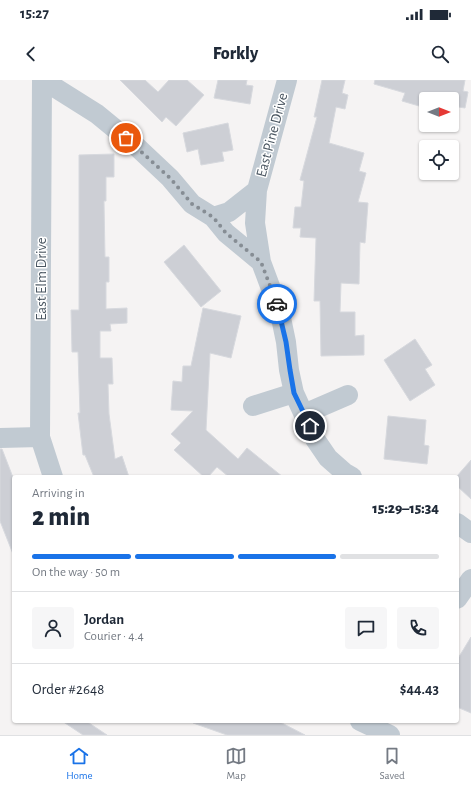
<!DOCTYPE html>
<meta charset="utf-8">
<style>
:root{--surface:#fff;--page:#f6f6f7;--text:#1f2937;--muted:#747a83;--line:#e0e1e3;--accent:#1a73e8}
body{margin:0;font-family:"Alegreya Sans",sans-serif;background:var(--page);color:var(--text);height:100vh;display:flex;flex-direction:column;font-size:15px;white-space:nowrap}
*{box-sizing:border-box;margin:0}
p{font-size:13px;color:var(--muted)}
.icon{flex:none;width:22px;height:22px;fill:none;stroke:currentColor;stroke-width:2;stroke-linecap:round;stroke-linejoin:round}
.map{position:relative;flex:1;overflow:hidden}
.details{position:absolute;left:12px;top:395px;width:447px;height:248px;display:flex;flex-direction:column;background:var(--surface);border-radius:4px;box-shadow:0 1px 3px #0004}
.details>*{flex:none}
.needle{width:26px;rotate:90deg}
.fabs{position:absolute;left:419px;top:12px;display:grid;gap:8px}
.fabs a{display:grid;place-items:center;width:40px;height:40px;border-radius:4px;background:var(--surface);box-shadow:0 1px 3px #0004;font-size:20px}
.pin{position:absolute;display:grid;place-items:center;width:34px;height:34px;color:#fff;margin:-17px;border:2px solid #fff;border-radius:50%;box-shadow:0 1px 4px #0007}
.courier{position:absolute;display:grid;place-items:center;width:40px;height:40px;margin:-20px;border:3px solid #1a73e8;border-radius:50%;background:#fff;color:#222;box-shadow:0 1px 5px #0007}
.summary em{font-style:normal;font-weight:800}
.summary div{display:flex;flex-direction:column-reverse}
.summary{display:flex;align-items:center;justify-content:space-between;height:68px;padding:0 20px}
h1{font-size:26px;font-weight:800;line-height:30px}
.bar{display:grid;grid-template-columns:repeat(4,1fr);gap:6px 4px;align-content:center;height:48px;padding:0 20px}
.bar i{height:5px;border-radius:3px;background:var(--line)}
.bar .selected{background:var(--accent)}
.bar p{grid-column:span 4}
.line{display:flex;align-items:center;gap:10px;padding:0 20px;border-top:1px solid var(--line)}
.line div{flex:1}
.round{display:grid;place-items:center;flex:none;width:42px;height:42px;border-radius:4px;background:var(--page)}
.status{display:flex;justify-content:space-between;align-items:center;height:28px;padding:0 20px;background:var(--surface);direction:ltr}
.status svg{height:11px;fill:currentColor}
header{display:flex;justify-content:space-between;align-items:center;height:52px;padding:0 20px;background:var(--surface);font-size:18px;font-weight:800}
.menu{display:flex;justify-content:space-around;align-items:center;height:56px;border-top:1px solid var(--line);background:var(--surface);font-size:11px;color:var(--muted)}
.menu a{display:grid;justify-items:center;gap:2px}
.menu .selected{color:var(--accent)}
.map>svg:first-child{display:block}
.building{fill:#cdcfd5;stroke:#d7d9de}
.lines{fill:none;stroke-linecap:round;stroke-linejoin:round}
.street{stroke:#c1cad2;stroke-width:20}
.done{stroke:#868d94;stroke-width:4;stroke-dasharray:0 7.2}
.route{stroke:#1a73e8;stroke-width:5}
.labels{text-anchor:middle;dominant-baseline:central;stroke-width:3;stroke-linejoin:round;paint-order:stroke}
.street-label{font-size:15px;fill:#4a5661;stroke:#fff}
</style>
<div class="status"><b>15:27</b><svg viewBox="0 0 49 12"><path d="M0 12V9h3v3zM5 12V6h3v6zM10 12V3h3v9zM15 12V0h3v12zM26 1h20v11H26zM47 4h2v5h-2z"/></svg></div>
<header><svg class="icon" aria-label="back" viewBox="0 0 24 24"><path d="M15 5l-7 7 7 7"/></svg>Forkly<svg class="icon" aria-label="search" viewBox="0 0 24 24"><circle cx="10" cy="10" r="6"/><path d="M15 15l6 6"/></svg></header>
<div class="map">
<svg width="471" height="655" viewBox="0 0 471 655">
<rect width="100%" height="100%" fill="#f5f3f3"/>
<path class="building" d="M120,0H145L158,12L169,0H187L204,15L176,46L166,37L162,42Z
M218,0H247L246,5L253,6L250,24L214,18Z
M322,0H345L342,13L348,15L345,29L336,27L329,63L364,73L359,91L366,93L358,122L368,123L365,163L360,162L359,204L341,203L340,232H355V256L364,255V275L321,276L320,221H314L316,158L300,157L301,148H293L295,127H301L304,101L300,100L317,37H314Z
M375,0H465L463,11L468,12L465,28L452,26V19H426V28L402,21L405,13L374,4Z
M228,43L233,70L222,72L224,81L201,85L198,69L187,72L183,53Z
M114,74V97H106V121H104L105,177H109V202H106V229L127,228V243L110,244L111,251H100V278H112L113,304H108L109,334L115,379L122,376L129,397H94L85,375H83L78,333H80L78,272H72L71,230H79V75Z
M184,165L221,211L201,227L164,182Z
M203,228L241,236L231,278L210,273L206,350L238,379L247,368L283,397H229L217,387L208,397H204L174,370L181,363L171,354L193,331L171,330L173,301L182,302L183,286H191Z
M415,259L432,285L425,289L435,305L410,321L384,280Z
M388,336L426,340L424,365L429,366L427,384L384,379Z
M0,369H2L14,400L13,474L0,441Z
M471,380V419L457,406V396Z
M471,557V633L457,627V580Z
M62,641H86L107,655H83Z
M194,641H278L305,655H227L193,643Z"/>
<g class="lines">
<path class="street" d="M42,0L40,357L53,397
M43,0L97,34L136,66L170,98L192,124L213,137L226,153L261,182
M287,0L257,110L255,143L261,182L280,233L286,262L289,290L294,313L315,359L328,378L345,393L352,397
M213,137L229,132L257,110
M253,326L294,313
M304,334L348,315
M0,358L40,357
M457,443L471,453
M457,519L471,499
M360,641L390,655"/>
</g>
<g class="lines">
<path class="done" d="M126,58L170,98L192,124L213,137L226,153L261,182L277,224"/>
<path class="route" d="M277,224L286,262L290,290L294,313L310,346"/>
</g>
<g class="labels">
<g class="street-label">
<text transform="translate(272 55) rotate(-75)">East Pine Drive</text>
<text transform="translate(41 199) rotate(-90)">East Elm Drive</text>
</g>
</g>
</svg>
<div class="fabs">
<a><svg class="needle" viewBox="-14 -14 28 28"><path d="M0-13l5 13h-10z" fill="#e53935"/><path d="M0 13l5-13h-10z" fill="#747a83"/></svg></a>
<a><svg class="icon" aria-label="locate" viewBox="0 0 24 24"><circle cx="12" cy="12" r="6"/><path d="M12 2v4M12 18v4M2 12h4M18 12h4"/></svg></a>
</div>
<div class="pin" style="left:126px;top:58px;background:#ea580c"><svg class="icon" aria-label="bag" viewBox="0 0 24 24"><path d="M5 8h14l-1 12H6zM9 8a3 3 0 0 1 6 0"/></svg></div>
<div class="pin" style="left:310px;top:346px;background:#1f2937"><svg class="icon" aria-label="home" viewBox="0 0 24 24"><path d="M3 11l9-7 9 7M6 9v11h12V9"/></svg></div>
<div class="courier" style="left:277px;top:224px"><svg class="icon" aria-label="car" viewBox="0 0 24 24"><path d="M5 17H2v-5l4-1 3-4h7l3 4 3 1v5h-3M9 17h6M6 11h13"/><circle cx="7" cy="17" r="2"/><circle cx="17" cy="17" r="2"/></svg></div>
<section class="details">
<div class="summary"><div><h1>2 min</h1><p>Arriving in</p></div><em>15:29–15:34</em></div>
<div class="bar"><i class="selected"></i><i class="selected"></i><i class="selected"></i><i></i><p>On the way · 50 m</p></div>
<div class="line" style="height:72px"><a class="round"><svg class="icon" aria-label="person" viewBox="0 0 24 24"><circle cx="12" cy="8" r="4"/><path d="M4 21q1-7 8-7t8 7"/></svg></a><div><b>Jordan</b><p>Courier · 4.4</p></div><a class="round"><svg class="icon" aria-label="chat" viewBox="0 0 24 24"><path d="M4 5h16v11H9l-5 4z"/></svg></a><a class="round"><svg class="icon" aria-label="phone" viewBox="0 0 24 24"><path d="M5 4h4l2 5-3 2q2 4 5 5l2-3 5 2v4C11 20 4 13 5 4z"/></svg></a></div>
<div class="line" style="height:52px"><div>Order #2648</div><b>$44.43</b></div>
</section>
</div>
<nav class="menu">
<a class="selected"><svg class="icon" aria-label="home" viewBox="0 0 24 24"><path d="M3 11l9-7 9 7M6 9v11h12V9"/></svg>Home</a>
<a><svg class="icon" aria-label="map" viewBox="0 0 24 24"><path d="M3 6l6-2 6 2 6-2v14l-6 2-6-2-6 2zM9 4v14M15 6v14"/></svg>Map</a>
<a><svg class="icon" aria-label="saved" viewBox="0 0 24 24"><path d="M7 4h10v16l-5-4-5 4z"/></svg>Saved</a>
</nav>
